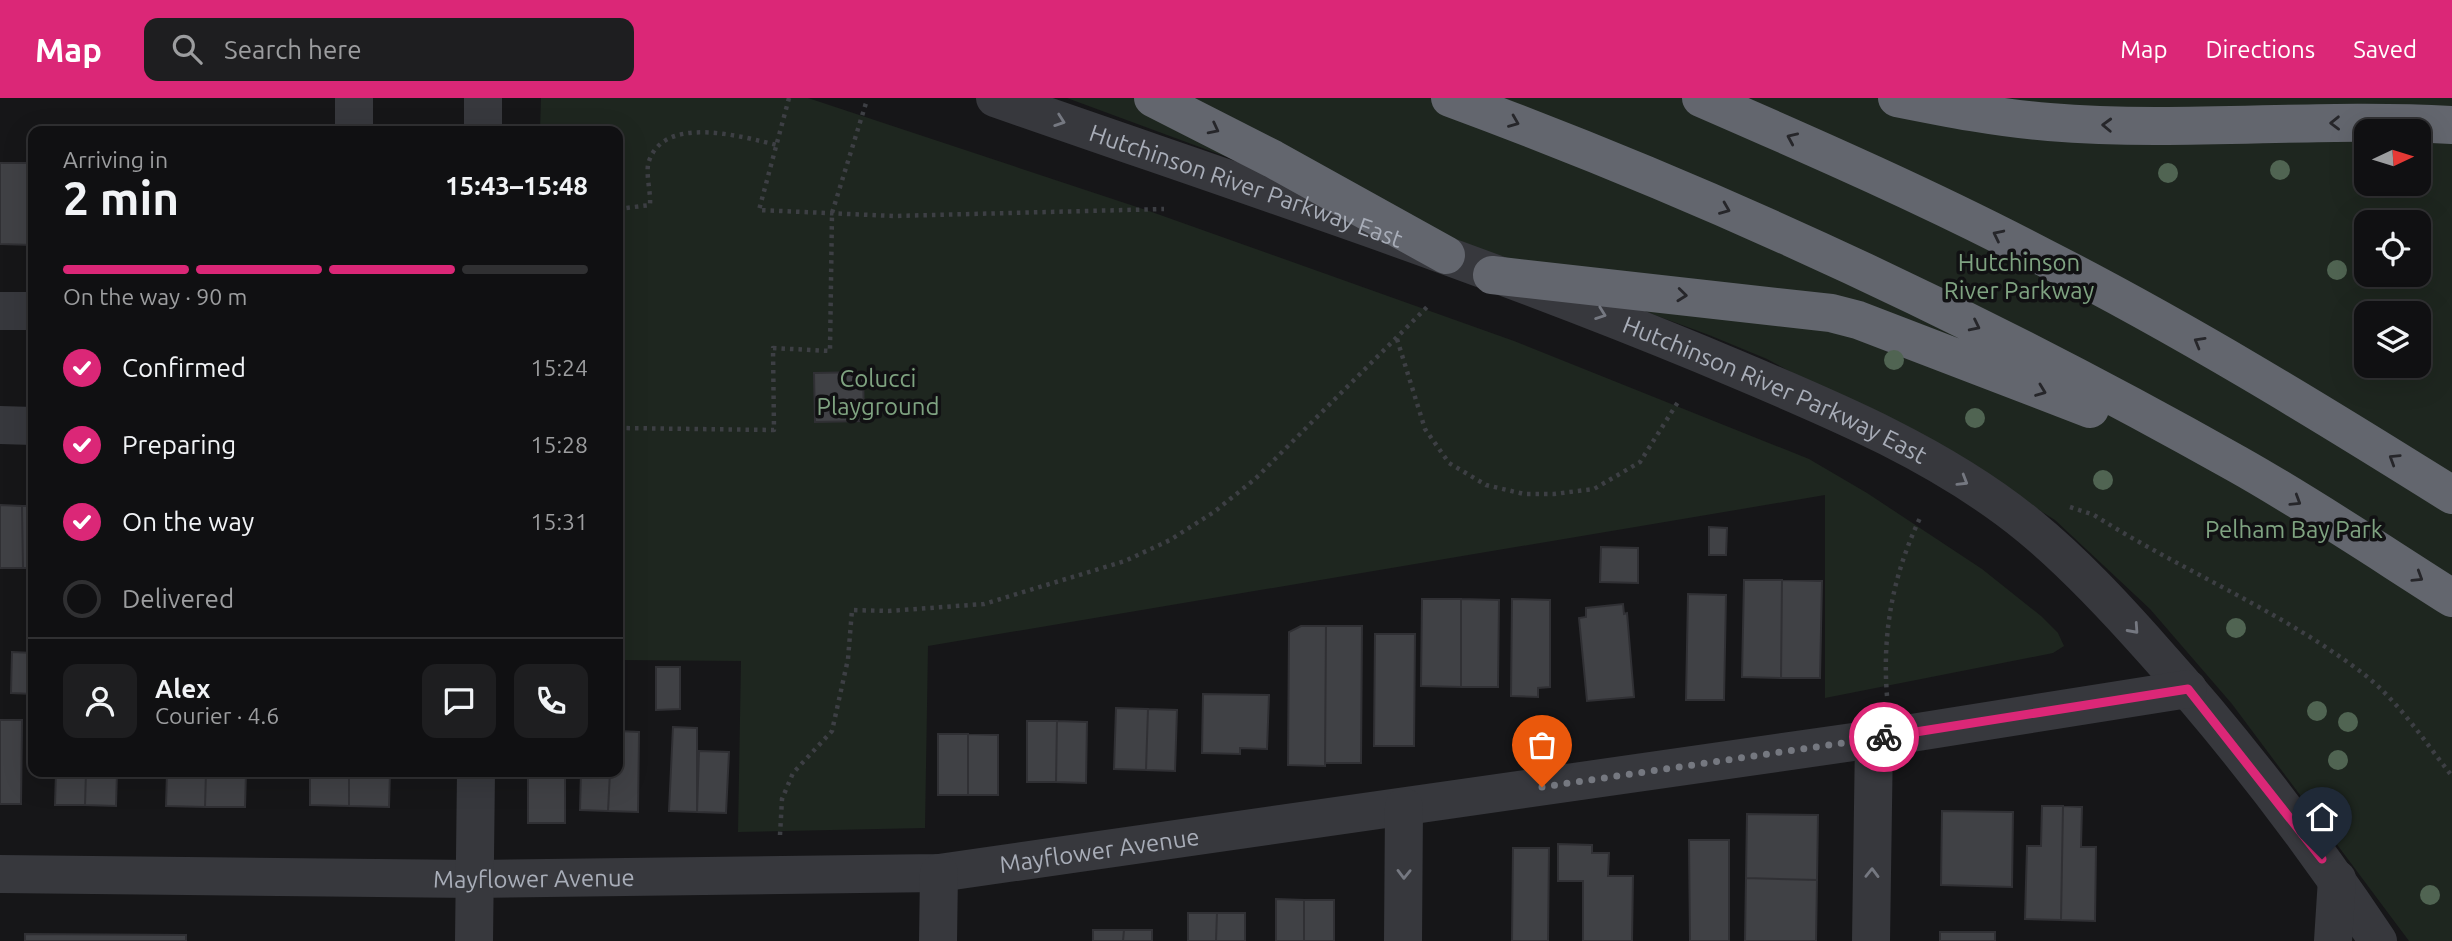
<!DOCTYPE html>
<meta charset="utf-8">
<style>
:root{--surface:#101012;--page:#1e1e20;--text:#f1f3f6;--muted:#9c9d9f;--line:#303032;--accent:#db2777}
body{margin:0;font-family:Ubuntu,sans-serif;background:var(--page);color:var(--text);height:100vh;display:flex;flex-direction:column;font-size:26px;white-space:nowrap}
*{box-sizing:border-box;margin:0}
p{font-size:23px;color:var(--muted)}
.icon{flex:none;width:38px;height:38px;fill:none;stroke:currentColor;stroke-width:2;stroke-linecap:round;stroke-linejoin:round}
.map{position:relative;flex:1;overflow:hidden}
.side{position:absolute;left:28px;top:28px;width:595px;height:651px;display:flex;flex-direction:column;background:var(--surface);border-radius:14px;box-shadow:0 7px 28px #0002,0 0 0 2px var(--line)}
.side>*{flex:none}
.needle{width:46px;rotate:86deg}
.tools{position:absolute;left:2354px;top:21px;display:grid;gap:14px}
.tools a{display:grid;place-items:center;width:77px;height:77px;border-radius:14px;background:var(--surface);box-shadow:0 7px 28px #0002,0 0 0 2px var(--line);font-size:35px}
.pin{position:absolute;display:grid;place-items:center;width:60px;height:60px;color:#fff;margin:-72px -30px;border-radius:50% 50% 50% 0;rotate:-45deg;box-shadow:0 0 7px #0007}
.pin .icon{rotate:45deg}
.courier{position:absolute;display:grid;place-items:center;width:70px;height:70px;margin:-35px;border:5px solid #db2777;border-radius:50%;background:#fff;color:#222;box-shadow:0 2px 9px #0007}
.headline em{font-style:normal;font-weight:700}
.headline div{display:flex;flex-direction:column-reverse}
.headline{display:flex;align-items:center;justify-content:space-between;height:119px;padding:0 35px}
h1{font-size:46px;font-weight:700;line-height:52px}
.bar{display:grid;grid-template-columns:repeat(4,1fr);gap:10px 7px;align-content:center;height:84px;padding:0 35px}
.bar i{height:9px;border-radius:5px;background:var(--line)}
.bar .on{background:var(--accent)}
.bar p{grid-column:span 4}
.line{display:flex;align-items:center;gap:18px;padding:0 35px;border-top:2px solid var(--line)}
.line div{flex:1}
.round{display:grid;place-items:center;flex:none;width:74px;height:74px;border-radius:14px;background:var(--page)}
ol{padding:0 35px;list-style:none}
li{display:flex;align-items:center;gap:21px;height:77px}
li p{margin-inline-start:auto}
li .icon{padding:7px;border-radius:50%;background:var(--accent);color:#fff;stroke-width:4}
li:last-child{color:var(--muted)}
li i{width:38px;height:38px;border:4px solid var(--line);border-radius:50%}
header{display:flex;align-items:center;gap:42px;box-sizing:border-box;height:98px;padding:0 35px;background:var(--accent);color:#fff}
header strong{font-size:33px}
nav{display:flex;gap:38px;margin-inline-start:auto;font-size:24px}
.search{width:490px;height:63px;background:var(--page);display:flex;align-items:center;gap:18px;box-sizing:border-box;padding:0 24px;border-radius:14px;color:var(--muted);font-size:26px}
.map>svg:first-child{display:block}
.green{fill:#1e261f;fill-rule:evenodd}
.building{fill:#404145;stroke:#303034;stroke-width:2}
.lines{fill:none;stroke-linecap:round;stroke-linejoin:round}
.path{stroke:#3d3f44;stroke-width:4.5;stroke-dasharray:3.5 5;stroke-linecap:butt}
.minor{stroke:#37383d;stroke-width:38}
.highway{stroke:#63666e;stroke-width:38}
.tree{fill:#506452}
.oneway{stroke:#757881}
.oneway2{stroke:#26262a}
.done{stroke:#757880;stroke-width:7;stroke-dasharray:0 12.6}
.route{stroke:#db2777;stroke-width:9}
.labels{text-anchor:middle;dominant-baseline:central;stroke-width:7;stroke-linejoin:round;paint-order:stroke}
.street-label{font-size:24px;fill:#a8adb8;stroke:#111113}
.park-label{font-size:24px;fill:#7fa381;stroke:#111113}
</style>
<header>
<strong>Map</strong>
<div class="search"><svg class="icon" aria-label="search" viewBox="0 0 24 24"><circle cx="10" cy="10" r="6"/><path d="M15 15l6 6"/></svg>Search here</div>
<nav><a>Map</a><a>Directions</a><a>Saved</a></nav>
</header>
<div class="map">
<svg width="2452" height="843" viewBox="0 0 2452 843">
<rect width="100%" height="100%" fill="#161618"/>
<path class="green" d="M541,0H808L1149,113L1514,243L1809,361L1867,395L1982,471L2041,518L2058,535L2064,548L2053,555L1825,600V397L928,548L925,730L738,734L741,563L618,562V33H540Z
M1067,0H2452V843H2409L2232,606L2150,511L2055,422L1988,380L1767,261L1709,237ZM2366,33H2418V86H2366ZM2366,124H2418V177H2366ZM2366,215H2418V268H2366Z"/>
<path class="building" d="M0,65H33V147L0,146Z
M863,274L864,323L815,324L814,275Z
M0,407L22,408L23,470H0Z
M22,408H33V470H23Z
M1709,429L1727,430L1726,457H1709Z
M1601,449L1638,450V485L1600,484Z
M1744,482H1782L1781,580L1742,579Z
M1782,482L1822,483L1820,580H1781Z
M1688,496L1726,497L1724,602H1686Z
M1422,501H1461V589L1421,588Z
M1461,501L1499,502L1498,589H1461Z
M1512,501L1550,502V589L1538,590V599L1511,598Z
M1623,506L1624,516L1627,515L1634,599L1587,603L1579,520L1586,519V510Z
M1301,528H1326L1325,668L1288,667L1289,534Z
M1326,528H1362L1361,665H1325Z
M1375,536H1415L1414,648H1374Z
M12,554L33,555V596L11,595Z
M656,569H680V611L656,612Z
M1203,596L1269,597L1267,651L1240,650V656L1202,655Z
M1116,610L1148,611L1146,672L1114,671Z
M1148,611L1177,612L1175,673L1146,672Z
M0,622H22L21,706H0Z
M1027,623H1057L1056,684H1027Z
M1057,623L1087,624L1086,685L1056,684Z
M673,629L697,630V714L669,713Z
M618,633L639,634L638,714L608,713L610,674H618Z
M938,636H968V697H938Z
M968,636L998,637V697H968Z
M699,653L729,654L726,715L697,714Z
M56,674H86L85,707H55Z
M86,674H117L116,708L85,707Z
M167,674H206L205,709L166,708Z
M206,674H246L245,709H205Z
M310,674H349V708L310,707Z
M349,674H390L389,709L349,708Z
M528,674H565V725H528Z
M581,674H610L608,713L580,712Z
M2042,708H2063L2061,822L2025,821L2027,748H2041Z
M2063,708L2082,709L2081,749H2096L2095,823L2061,822Z
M1942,713L2013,714L2012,789L1941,787Z
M1747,716L1818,717L1817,782L1746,780Z
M1689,742H1729V843H1690Z
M1558,746L1592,747V755H1609L1608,778H1633L1632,843H1583V783H1558Z
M1513,750H1549L1548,843H1512Z
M1746,780L1817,782L1816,843H1745Z
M1276,801L1304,802V843H1276Z
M1304,802H1334V843H1304Z
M1188,815H1217L1216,843H1188Z
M1217,815H1245V843H1216Z
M1093,832H1124L1123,843H1093Z
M1124,832H1152V843H1123Z
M1940,834H1995V843H1940Z
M25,836L186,837V843H25Z"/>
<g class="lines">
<path class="path" d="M789,0L759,112L894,118L1164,111
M618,111L650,107C651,94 645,74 649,63C665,16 743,39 777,47
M1397,241L1425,331L1449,365L1486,387L1524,396H1554L1594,391L1640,364L1678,304
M618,330L774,332L773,250L830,253L832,115L866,5
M2070,409L2094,417C2182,473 2282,513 2365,577C2399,604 2425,644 2452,678
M1887,598C1882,534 1893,477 1920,420
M780,737L782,701L793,675L832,633L848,561L852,512L888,513L984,506L1125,463L1170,442L1214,414L1255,381L1430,206"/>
<g class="minor">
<path id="s1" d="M995,0C1232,83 1472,161 1703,257C1814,304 1935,351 2029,428C2074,465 2114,508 2153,552C2235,643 2310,741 2378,843"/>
<path d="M354,33V0"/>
<path d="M483,33V0"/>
<path d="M0,213H33"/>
<path d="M0,327L33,328"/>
<path id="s2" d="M0,776L475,781L939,775L1874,641L2188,591"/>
<path d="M474,843L476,674"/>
<path d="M938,843L939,775"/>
<path d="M1403,843L1404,709"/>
<path d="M1871,843L1874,641"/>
<path d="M2333,843L2337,781"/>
</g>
<path class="highway" d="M1153,0L1273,61L1446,157
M1450,0C1721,100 1985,224 2237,366C2310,407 2381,455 2452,500
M1701,0C1816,50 1932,101 2043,159C2184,231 2318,313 2452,397
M1897,0C1947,10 1998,20 2049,24C2183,35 2318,19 2452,27
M1492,177L1831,215L1858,222L2090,311"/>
</g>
<g class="tree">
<circle cx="2280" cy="72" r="10"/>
<circle cx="2168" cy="75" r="10"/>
<circle cx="2337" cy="172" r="10"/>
<circle cx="1894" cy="262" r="10"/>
<circle cx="1975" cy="320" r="10"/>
<circle cx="2103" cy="382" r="10"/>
<circle cx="2236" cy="530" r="10"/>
<circle cx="2317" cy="613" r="10"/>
<circle cx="2348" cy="624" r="10"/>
<circle cx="2338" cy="662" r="10"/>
<circle cx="2430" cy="797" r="10"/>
</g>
<defs><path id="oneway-chevron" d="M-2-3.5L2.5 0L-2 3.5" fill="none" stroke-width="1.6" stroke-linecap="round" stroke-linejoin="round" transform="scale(1.75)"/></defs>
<g class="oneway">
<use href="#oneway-chevron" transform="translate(1060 23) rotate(19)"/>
<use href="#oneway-chevron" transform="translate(1601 216) rotate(20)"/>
<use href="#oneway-chevron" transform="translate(1963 383) rotate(31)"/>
<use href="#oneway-chevron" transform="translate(2134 531) rotate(48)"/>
<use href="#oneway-chevron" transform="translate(1872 775) rotate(-89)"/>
<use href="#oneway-chevron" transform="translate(1404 776) rotate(91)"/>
</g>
<g class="oneway2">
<use href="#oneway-chevron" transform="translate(1514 24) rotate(22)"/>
<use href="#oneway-chevron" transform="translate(2335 25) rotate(179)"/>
<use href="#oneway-chevron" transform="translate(2107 27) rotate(-178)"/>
<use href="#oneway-chevron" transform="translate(1214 31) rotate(27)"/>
<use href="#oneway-chevron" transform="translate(1792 40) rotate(-156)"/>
<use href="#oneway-chevron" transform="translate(1725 111) rotate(22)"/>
<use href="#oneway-chevron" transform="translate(1998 137) rotate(-154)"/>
<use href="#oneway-chevron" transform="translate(1682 197) rotate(6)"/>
<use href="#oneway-chevron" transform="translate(1975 228) rotate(26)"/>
<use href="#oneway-chevron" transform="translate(2199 244) rotate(-150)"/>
<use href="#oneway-chevron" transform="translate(2041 293) rotate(21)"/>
<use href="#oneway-chevron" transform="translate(2394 361) rotate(-148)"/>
<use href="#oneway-chevron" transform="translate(2296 403) rotate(32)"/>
<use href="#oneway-chevron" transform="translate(2418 479) rotate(32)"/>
</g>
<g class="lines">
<path class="done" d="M1542,689L1884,639"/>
<path class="route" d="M1884,639L2188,591L2322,761"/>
</g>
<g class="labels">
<g class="street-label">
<text stroke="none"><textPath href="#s1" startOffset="266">Hutchinson River Parkway East</textPath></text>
<text stroke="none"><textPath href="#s1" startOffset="833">Hutchinson River Parkway East</textPath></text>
<text stroke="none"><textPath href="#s2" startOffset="1101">Mayflower Avenue</textPath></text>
<text stroke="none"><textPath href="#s2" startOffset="534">Mayflower Avenue</textPath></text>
</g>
<g class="park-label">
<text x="2019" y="164">Hutchinson<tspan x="2019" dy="28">River Parkway</tspan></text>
<text x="878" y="280">Colucci<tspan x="878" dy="28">Playground</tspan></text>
<text x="2294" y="431">Pelham Bay Park</text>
</g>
</g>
</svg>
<div class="tools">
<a><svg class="needle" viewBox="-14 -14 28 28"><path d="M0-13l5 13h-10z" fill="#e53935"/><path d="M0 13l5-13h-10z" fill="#9c9d9f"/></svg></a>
<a><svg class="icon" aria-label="locate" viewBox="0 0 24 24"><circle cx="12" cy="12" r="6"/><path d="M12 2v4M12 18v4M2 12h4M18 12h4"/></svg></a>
<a><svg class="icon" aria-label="layers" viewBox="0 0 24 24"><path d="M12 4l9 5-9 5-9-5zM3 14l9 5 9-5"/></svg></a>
</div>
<div class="pin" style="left:1542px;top:689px;background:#ea580c"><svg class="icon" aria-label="bag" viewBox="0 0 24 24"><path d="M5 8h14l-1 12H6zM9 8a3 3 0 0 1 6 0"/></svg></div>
<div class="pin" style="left:2322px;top:761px;background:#1f2937"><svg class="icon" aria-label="home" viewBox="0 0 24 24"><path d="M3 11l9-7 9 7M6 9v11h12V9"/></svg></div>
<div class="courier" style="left:1884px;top:639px"><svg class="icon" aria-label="bike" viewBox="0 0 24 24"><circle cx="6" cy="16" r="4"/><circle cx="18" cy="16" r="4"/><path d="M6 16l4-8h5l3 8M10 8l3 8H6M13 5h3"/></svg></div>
<section class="side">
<div class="headline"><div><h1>2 min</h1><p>Arriving in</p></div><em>15:43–15:48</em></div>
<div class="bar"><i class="on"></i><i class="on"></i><i class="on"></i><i></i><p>On the way · 90 m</p></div>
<ol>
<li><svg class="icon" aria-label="check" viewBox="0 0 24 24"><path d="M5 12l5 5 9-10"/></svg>Confirmed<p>15:24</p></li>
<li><svg class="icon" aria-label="check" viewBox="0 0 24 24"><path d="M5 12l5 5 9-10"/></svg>Preparing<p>15:28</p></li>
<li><svg class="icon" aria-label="check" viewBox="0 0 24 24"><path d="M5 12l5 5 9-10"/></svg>On the way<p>15:31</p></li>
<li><i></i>Delivered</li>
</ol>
<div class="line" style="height:126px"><a class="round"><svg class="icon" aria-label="person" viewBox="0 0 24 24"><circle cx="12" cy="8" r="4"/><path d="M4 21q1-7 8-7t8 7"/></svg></a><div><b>Alex</b><p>Courier · 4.6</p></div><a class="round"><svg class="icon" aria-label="chat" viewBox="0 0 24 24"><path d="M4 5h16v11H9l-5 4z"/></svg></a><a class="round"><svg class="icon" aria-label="phone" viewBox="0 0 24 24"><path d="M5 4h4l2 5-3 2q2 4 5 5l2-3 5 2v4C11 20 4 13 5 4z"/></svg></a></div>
</section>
</div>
